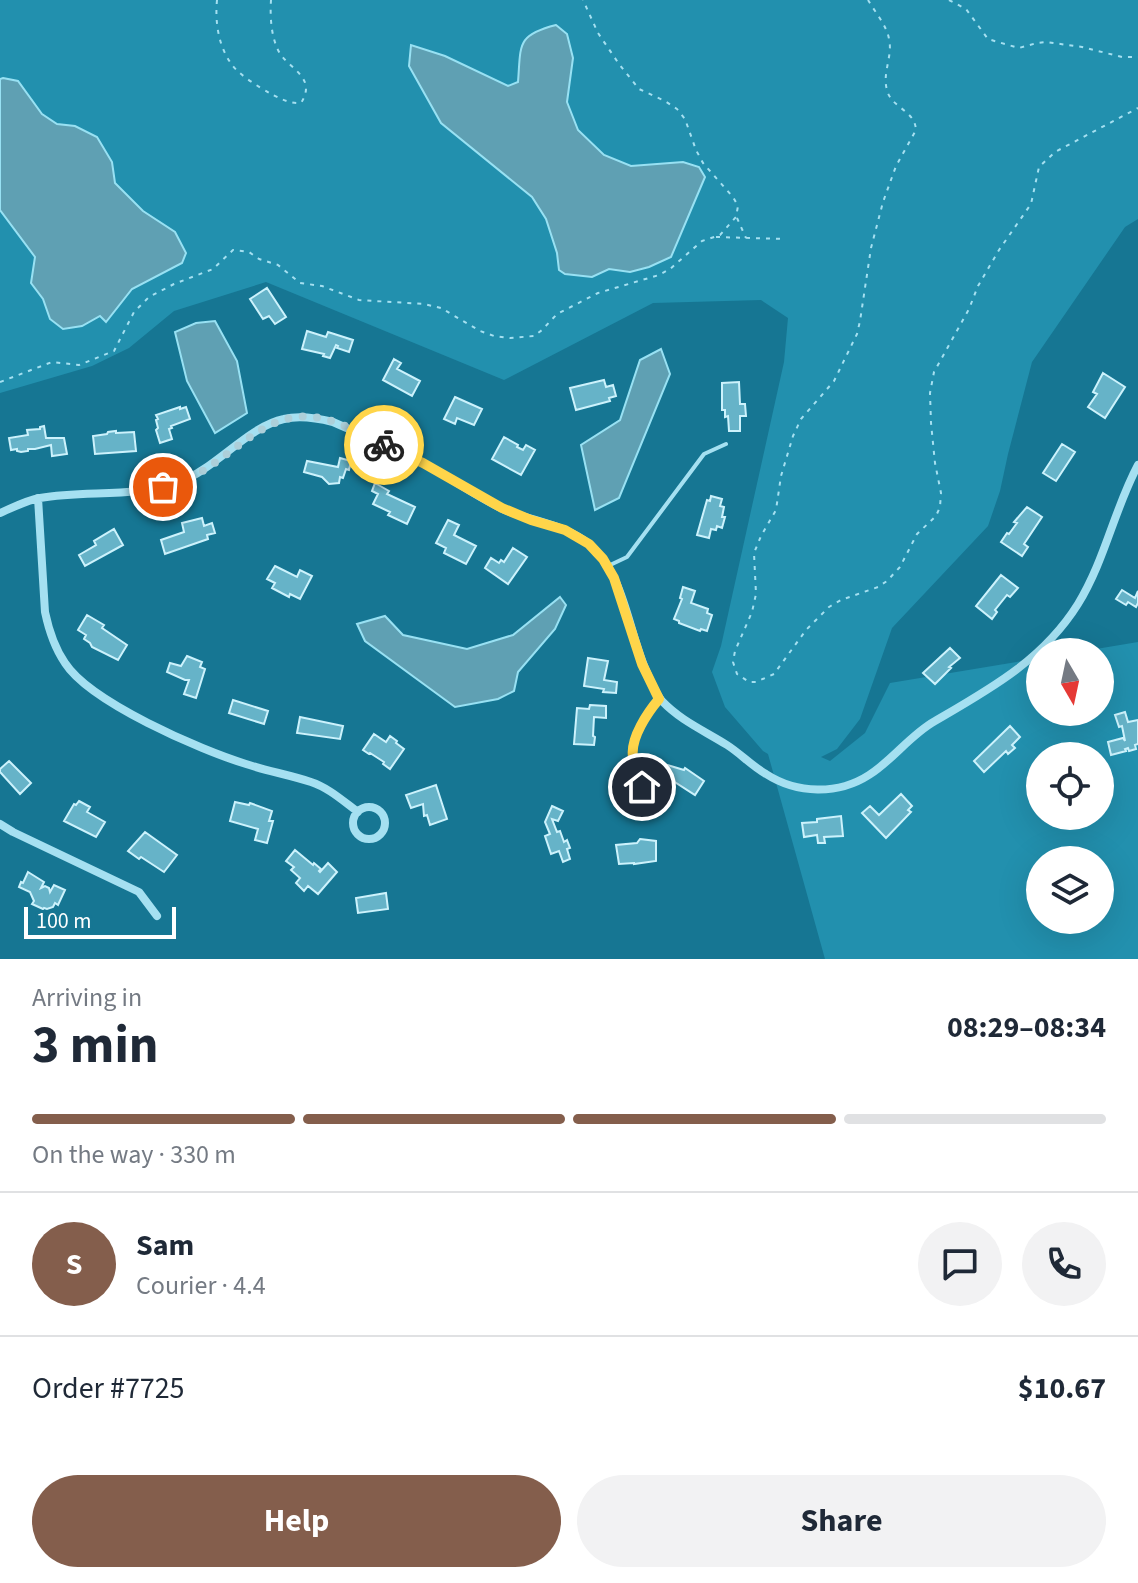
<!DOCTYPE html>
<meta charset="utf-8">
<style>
:root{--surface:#fff;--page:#f2f2f3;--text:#1f2937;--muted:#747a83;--line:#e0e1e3;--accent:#845e4c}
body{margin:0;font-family:"Source Sans 3",sans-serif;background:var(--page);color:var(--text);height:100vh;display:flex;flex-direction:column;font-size:30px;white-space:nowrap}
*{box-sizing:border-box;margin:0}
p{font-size:26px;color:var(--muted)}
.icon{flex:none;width:44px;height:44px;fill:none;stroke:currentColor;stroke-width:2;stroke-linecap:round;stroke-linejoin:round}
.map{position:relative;height:959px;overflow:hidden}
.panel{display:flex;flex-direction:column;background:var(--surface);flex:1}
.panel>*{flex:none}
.needle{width:52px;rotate:171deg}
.controls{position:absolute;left:1026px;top:638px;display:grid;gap:16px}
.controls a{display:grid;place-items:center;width:88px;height:88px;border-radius:50%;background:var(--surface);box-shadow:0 8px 32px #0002;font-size:40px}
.scale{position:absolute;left:24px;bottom:20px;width:152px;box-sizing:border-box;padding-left:8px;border:4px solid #fff;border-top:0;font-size:22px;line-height:28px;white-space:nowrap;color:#fff;-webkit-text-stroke:6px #167693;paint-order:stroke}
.pin{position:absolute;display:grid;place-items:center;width:68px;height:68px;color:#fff;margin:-34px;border:4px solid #fff;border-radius:50%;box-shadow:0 2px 8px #0007}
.courier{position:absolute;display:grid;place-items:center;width:80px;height:80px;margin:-40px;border:6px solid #ffd54a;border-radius:50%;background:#fff;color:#222;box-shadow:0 2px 10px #0007}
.head em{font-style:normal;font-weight:700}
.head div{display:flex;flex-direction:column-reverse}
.head{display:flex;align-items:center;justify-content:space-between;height:136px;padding:0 32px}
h1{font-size:52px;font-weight:700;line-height:60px}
.bar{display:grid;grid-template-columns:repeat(4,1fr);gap:12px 8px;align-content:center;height:96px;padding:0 32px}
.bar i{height:10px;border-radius:6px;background:var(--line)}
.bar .active{background:var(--accent)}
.bar p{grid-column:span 4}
.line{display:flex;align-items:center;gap:20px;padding:0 32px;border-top:2px solid var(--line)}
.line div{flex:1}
.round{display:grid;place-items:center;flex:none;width:84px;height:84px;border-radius:42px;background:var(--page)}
.primary-button{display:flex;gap:16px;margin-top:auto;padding:16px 32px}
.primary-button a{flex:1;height:92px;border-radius:48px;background:var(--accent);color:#fff;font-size:32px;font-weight:700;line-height:92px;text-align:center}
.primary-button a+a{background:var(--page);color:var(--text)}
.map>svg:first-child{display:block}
.green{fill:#2290ae;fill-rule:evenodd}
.water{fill:#5fa0b3;stroke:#98e1f3;stroke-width:2}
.building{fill:#66b3c8;stroke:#ccf2fc;stroke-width:2}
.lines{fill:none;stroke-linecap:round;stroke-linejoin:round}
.path{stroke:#a5e0f1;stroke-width:2;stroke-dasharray:4 6;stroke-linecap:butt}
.service{stroke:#a5e0f1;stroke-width:4}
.minor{stroke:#a5e0f1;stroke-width:8}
.done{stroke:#adcfd9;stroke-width:8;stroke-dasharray:0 14.4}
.route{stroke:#ffd54a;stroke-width:10}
</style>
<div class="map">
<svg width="1138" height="959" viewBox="0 0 1138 959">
<rect width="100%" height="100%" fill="#167693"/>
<path class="green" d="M0,0H1138V219L1125,227L1032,362L1008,454L1000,491L988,526L892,628L860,719L837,749L821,757L830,761L865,733L890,683L1040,658V712H1100V652H1078L1138,642V959H825L768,754L763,751L725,707L712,672L721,646L784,362L788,318L761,300L653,303L504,380L266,282L174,311L129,348L92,366L0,393ZM1040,756H1100V816H1040ZM1040,860H1100V920H1040Z"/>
<path class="water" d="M556,25L567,34L573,58L567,102L578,130L604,155L631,166L683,162L699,167L705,177L671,257L649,267L630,272L609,269L592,277L565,274L559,270L557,253L546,219L532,197L441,123L409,66L411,45L445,56L508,86L518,82C521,45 516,35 556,25Z
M3,78L18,81L42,114L57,124L75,126L97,137L112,162L115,183L143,211L175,232L186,253L182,263L132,289L106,322L100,316L82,326L63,329L50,319L43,299L31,283L35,257L0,210V79Z
M215,321L237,361L247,413L215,433L187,381L175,332L196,323Z
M661,349L670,374L619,498L595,510L581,445L620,420L640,360Z
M560,597L566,605L555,629L518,672L514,691L498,699L455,707L365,641L357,624L385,616L403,635L467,649L513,635Z"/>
<path class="building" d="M267,288L286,317L275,324L269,316L263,319L250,299Z
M307,331L326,337L328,332L353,340L349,352L337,348L338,346L336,345L330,358L323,356L324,354L302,349Z
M394,359L401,363L397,369L420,381L412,396L383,380Z
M1103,373L1125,387L1105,418L1088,407L1097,394L1093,392Z
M604,380L606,387L613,385L616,396L609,398L610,401L576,410L570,388Z
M739,382L740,404H745L746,416H740V431H729L728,416L725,417V410H722V383Z
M455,397L482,409L474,425L457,418L455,424L444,419Z
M180,407V409L186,407L190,419L171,426L172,428L169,429L172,439L160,443L156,430L158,428L156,420L158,419L156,415Z
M44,426L46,438H64L67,454L52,456L51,445L35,449H28V451L21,452L17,451V449L11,450L9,438L28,435L27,430L40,429V427Z
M116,431V433L134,432L136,451L95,454L93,436L107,434L108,432Z
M504,437L518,445L517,447L523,450L526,445L535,450L521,475L492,459Z
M1062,444L1075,452L1056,481L1043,473Z
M340,458L351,461L349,470L346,469L343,478L340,477L339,483L329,484L322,477L304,472L307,461L338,467Z
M375,483L389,491L387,494L415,507L407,524L388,515L390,512L373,504L378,494L372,491Z
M711,496L722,499L720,506L724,507L722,517H725L722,528L717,526L716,530L711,529L709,538L697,535L707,500L710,501Z
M1027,507L1042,517L1024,544L1028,547L1022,556L1001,542L1007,533L1009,534L1017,523L1014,522Z
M202,518L204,526L212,523L215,533L207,535L208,539L165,554L161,540L184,532L182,523Z
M448,520L459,525L454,535L476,546L466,564L444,553L446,548L436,543Z
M114,529L123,545L85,566L79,555L96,545L94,541Z
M513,548L527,557L508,584L485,568L491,558L499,563L501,560L504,562Z
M275,566L297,577L300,570L312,576L300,599L290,594L289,597L272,588L275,583L267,579Z
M1001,575L1018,588L1010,597L1007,595L995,610L997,612L992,619L976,606Z
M683,587L695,591L691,603L708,609L707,613L712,615L707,631L701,629L700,631L679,623V621L674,619L682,599L680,598Z
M1122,590L1135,598L1138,591V603L1136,607L1128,602L1126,605L1116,599Z
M87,615L104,625L102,628L127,645L118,660L92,647L90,643L84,639L86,635L78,630Z
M950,648L960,658L949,667L951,668L935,684L923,673Z
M187,656L202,662L200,667L205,669L196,698L184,694L189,680H185L167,672L170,663L181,666Z
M588,658L608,661L604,680L617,682L616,693L603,692L604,689L584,686Z
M233,700L268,711L264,724L229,713Z
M590,705L606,706V718L594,717L593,736L595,737L594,745L574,744L577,708L589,709Z
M1125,712L1128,722L1138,720V744L1135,745L1136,749L1129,751L1128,748L1125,749L1126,751L1111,755L1108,742L1123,738L1125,741L1122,726L1119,727L1115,715Z
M300,717L343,726L340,739L297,733Z
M1010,726L1020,737L1012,745L1015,748L1008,754L1006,751L984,772L974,761Z
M374,734L386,742L390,736L397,741L396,743L404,749L390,769L383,764L384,762L370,753L369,754L363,750Z
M9,761L31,783L20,794L0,772V769Z
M664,764L684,770L685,768L704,781L695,795L673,781L661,779Z
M436,785L447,819L430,825L427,815L424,816L423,804L411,808L406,795Z
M901,794L912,806L908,810L911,812L886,838L862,813L870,806L879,815Z
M79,801L90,807L87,812L105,822L96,837L64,821L74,804L76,805Z
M235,802L249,805L250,803L272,811L269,821H273L267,843L255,840L258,829L230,821Z
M552,806L563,811L558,821L552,819L557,832L560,831L564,842L567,840L570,848L567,849L570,859L563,862L559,851L551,854L545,836L550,834L545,822Z
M841,816L843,836L824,837L825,843H818L817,835L804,837L802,823L817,822V819Z
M145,832L177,855L164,872L141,857L139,859L128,851Z
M640,839L656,841V861L634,864V863L619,864L616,845L637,843Z
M295,850L313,865L314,863L321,869L319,871L320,872L328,863L337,872L318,894L308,886L304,891L296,883L300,878L291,870L294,867L286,861Z
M28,872L44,882L41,888L45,886L49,888L50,892L54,885L65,890L58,905L55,903L53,907L47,909L44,908L43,909L32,904L34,901L30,892L19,887L21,882L23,883Z
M386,893L388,909L358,913L356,898Z"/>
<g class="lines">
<path class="path" d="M217,0C215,21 218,44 230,62C237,74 259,87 271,94C281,99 290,104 301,103C318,76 287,69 278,50C271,35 270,17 271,0
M868,0C875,12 887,26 889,39C893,56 882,73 887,90C891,108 915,110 916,130L896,166L883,202L871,248L860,321L857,334L834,381L801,419L793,436L781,476L776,510L761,536L754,553L756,594L752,612L735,651L733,662L737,674L749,682H756L774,674L806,630L829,607L841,600L878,587L887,581L900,567L917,534L936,516L940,507L941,493L935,463L931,423L930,393L934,372L969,309L978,286L999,250L1031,204L1039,167L1055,152L1138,108
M949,0L966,9L988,39L998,42L1019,48L1037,43L1046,42L1082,47L1122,57H1138
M737,218L746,238
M716,237L785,239
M0,382L52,362L79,365L114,351L134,312L149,297L174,284L213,269L233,250L249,252L259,259L278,265L300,283L322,286L359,300L424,304L441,308L480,331L494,336L510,338L534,336L542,330L557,314L598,293L659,275L670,269L702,241L720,235L736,217L738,206L733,197L703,163L696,150L685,119L677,109L665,101L639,89L619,64L598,33L583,0"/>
<path class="service" d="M608,566L627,557L704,454L726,444"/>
<path class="minor" d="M38,498L45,612C49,631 54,647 65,663C90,702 200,750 246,764C267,771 290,775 311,782C329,788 343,801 358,812
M0,513C12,508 27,500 40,498C87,490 134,498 180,482C216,468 249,426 284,419C300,415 317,418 333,422C364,436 397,448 426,465C453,479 478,498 505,510C532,521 566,525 589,544C626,576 628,633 648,675C652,684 656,694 662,701C681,721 705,731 727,745C741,754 752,766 766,774C797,794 838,795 869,775C893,760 910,735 935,721C990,689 1043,660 1078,604C1105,560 1114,510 1138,465
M633,758C625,769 615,782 627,793L635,792L642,787C644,774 634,769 633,757C630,738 648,712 659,699
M353 823a16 16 0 1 1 32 0a16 16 0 1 1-32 0Z
M0,824L13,832L139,892L157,916"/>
</g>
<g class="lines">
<path class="done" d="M163,487C177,483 191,478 204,470C246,444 276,403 332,421C350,427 367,437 384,445"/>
<path class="route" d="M384,445L423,463L502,508L531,520L565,530L589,544L603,559L614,578L642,664L659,699C648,712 630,738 633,757C634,769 644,774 642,787"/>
</g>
</svg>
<div class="controls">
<a><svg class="needle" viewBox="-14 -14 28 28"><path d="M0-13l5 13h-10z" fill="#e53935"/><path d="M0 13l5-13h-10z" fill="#747a83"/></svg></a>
<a><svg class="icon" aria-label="locate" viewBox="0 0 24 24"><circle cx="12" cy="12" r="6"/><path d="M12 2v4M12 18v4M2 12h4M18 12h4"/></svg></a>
<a><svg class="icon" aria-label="layers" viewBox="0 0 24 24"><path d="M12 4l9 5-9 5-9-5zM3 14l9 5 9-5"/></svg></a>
</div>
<div class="scale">100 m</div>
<div class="pin" style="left:163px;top:487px;background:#ea580c"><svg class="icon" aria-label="bag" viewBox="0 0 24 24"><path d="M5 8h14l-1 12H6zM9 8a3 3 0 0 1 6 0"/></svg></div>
<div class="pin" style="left:642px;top:787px;background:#1f2937"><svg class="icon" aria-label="home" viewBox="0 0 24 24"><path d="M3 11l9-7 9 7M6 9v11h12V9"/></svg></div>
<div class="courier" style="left:384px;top:445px"><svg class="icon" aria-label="bike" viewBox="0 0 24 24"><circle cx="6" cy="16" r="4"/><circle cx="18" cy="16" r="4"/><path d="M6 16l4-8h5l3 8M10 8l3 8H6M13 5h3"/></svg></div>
</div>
<section class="panel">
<div class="head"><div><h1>3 min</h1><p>Arriving in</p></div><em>08:29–08:34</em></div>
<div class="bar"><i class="active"></i><i class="active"></i><i class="active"></i><i></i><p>On the way · 330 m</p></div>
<div class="line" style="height:144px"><b class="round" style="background:var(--accent);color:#fff">S</b><div><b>Sam</b><p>Courier · 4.4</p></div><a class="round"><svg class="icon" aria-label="chat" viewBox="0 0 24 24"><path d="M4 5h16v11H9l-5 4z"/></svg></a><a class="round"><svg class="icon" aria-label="phone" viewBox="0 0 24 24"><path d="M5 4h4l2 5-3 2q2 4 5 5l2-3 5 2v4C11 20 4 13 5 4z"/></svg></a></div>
<div class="line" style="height:104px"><div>Order #7725</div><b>$10.67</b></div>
<div class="primary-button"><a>Help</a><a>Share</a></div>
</section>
